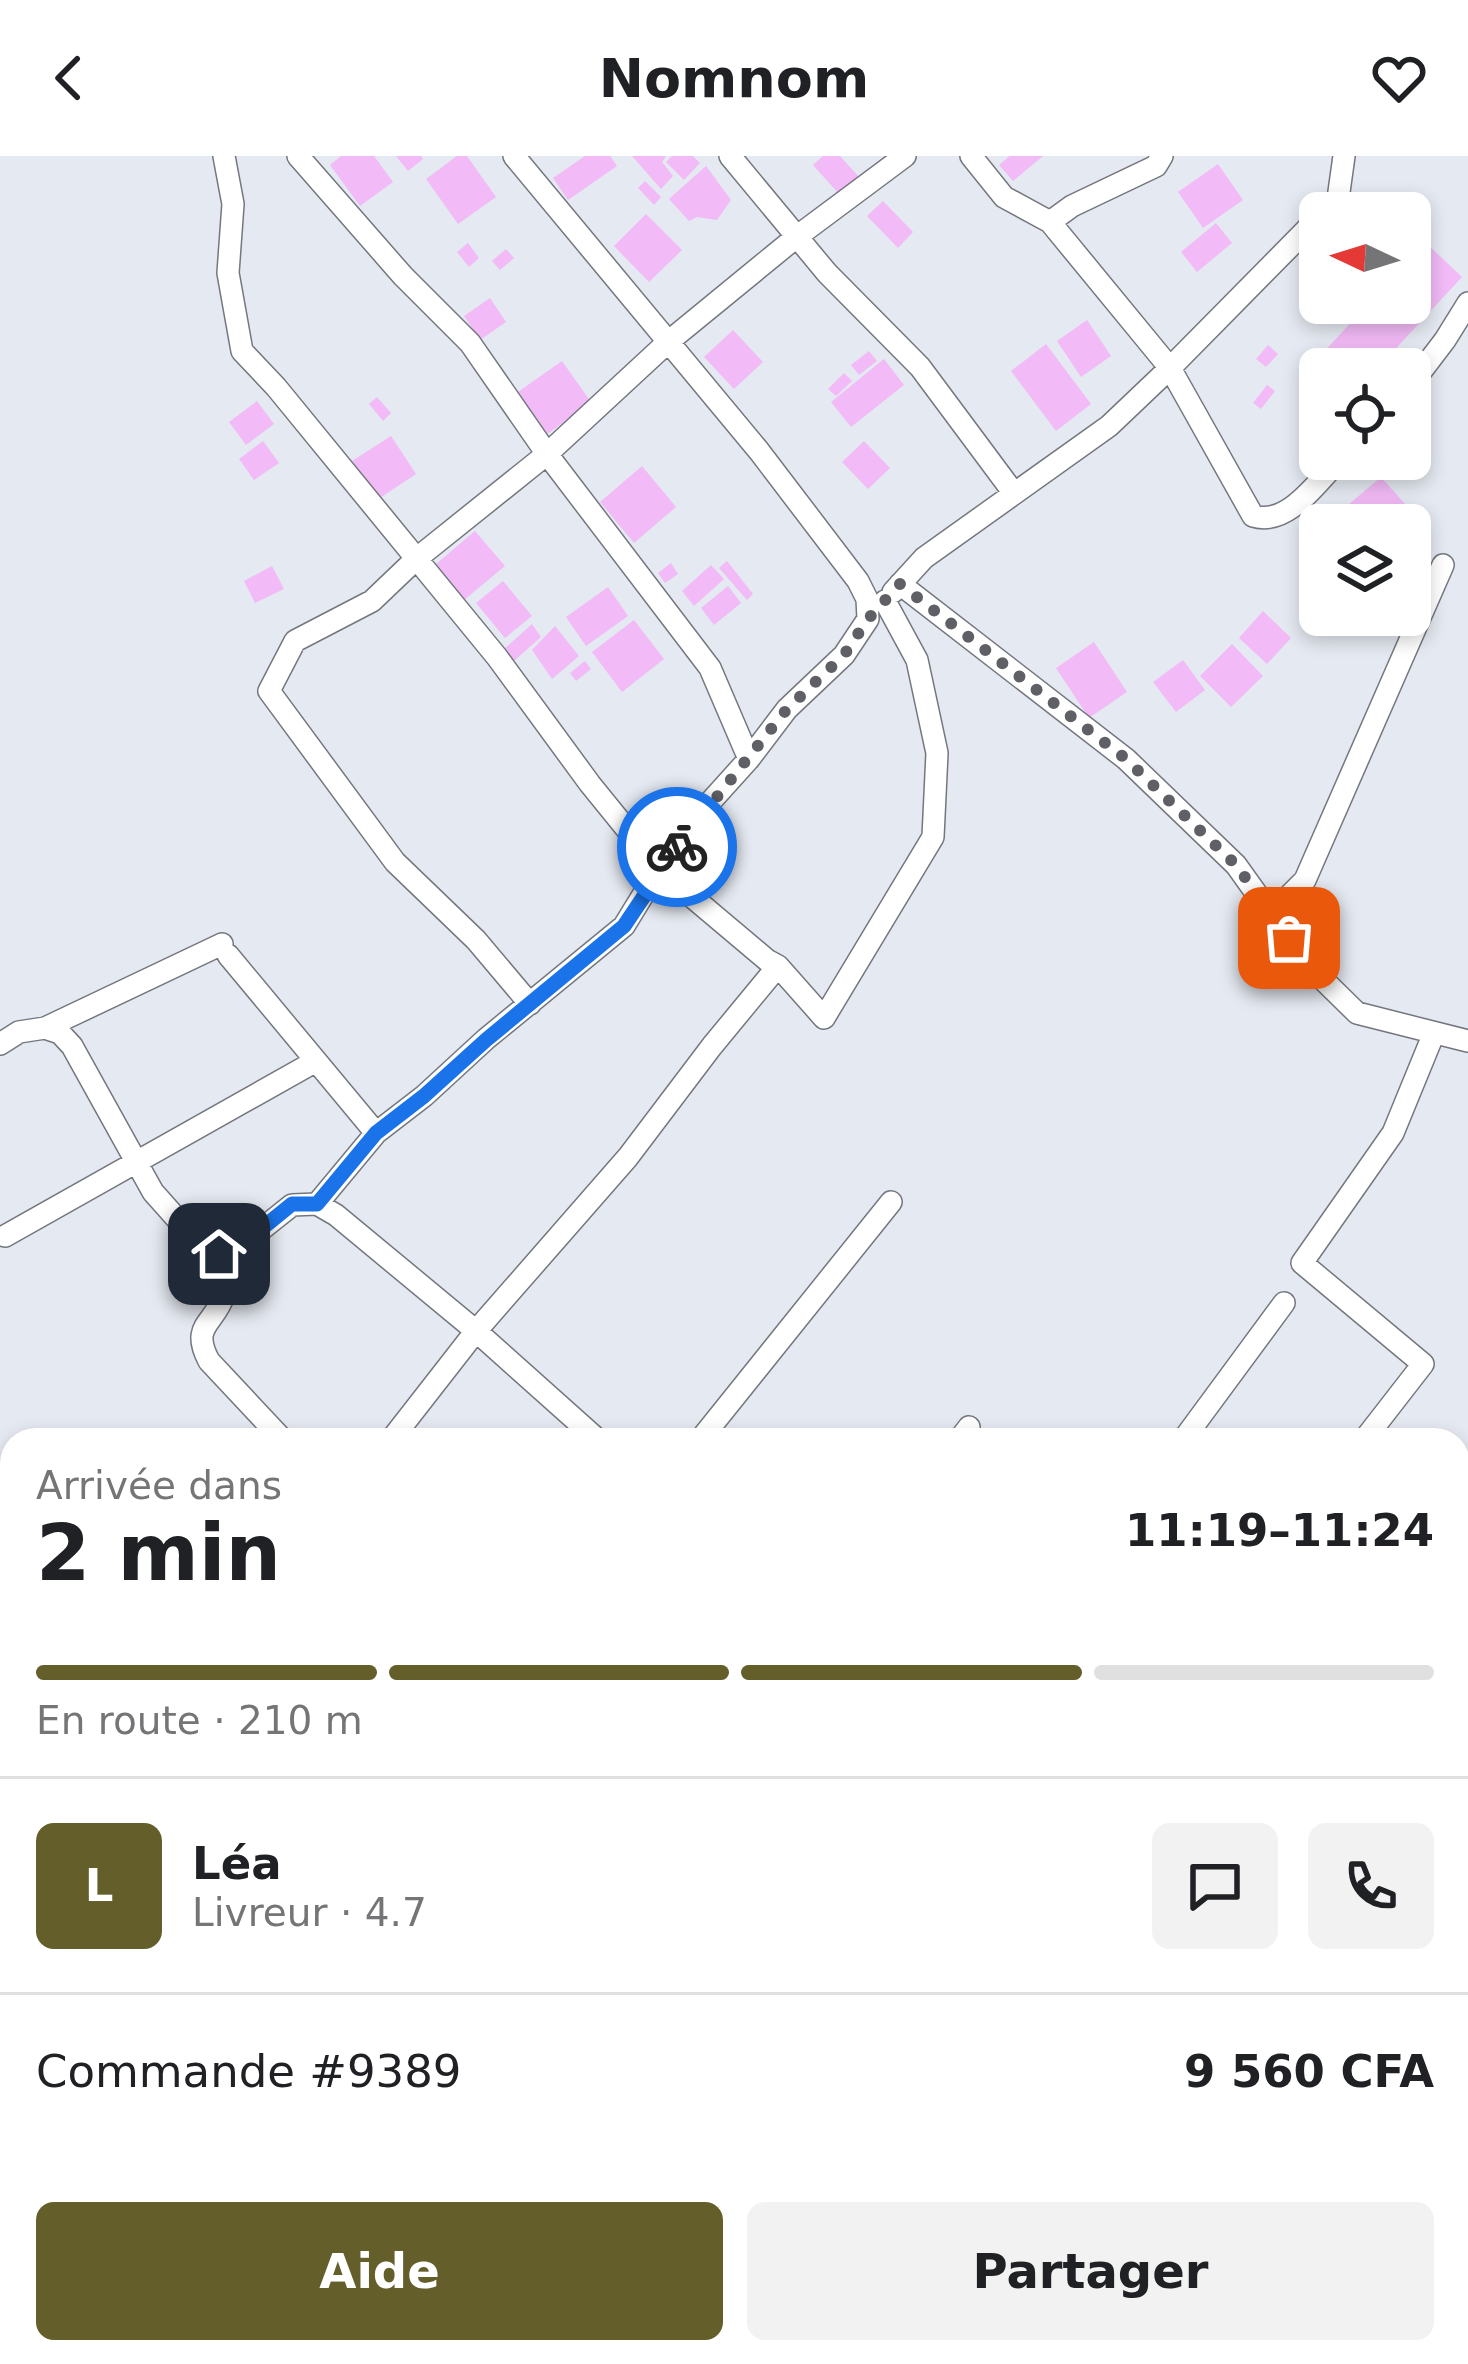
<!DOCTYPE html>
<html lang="fr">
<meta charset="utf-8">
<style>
:root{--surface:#fff;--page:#f2f2f2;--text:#202124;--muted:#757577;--line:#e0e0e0;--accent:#635e2a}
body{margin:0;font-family:"DejaVu Sans",sans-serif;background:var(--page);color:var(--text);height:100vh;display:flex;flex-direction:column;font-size:45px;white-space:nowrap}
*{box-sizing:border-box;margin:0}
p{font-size:39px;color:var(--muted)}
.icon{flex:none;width:66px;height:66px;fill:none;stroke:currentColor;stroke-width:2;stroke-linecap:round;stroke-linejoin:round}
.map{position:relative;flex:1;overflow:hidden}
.drawer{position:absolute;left:0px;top:1272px;width:1470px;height:936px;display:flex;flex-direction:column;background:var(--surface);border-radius:36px 36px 0 0;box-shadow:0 6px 18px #0003}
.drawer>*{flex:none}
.needle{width:78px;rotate:274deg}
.controls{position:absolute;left:1299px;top:36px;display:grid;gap:24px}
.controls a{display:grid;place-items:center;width:132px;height:132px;border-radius:18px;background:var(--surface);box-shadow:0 6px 18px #0003;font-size:60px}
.pin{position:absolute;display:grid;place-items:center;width:102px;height:102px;color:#fff;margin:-51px;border-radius:24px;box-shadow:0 6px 18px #0006}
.courier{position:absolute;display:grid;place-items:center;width:120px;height:120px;margin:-60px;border:9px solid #1a73e8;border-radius:50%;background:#fff;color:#222;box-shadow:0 3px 15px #0007}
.summary em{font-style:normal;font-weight:700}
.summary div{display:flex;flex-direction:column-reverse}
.summary{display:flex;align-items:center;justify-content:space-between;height:204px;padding:0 36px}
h1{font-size:78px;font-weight:700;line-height:90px}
.bar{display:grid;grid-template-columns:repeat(4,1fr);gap:18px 12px;align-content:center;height:144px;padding:0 36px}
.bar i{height:15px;border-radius:9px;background:var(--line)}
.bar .active{background:var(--accent)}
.bar p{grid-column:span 4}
.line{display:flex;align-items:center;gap:30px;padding:0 36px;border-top:3px solid var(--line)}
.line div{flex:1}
.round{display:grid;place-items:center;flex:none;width:126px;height:126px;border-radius:18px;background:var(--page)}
.button{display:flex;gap:24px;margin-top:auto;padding:24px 36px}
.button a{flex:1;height:138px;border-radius:18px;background:var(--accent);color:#fff;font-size:48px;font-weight:700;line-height:138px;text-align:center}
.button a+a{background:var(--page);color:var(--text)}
header{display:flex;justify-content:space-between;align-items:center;height:156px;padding:0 36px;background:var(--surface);font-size:54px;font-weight:700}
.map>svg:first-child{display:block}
.green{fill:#cbd18a}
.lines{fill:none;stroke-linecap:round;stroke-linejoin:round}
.stream{stroke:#00bbd6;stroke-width:6}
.river{stroke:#00bbd6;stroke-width:36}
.building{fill:#f2baf6}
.minor-casing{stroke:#74777e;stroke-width:24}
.minor{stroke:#fff;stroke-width:21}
.done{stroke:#5e6065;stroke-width:12;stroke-dasharray:0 21.6}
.route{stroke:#1a73e8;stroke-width:15}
</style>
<header><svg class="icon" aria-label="back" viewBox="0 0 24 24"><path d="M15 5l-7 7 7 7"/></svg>Nomnom<svg class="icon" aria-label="heart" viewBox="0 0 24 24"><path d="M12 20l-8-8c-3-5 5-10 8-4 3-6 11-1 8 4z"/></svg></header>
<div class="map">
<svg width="1468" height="2208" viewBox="0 0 1468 2208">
<rect width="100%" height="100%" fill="#e5e9f1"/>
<path class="green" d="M0,1316L12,1322V1994L0,1989Z
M1468,1685V2208H207L202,2196H1458V1692Z"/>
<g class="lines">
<path class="stream" d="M651,2196L659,2200L665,2208
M673,2208L676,2196"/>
<path class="river" d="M0,1727L8,1754L0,1804
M385,2196L389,2208"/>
</g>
<path class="building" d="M341,0H374L393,26L360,50L330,9Z
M396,0H421L423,3L408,15Z
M457,0H467L496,41L458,68L426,23Z
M585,0H610L617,10L568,44L553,22Z
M632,0H666L662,6L673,20L661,33Z
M672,0H693L700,7L684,24L666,6Z
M823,0H840L859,21L840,39L813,9Z
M1010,0H1043L1013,25L999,9Z
M1218,8L1243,44L1203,72L1178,36Z
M706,10L731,44L717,64L697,61L689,65L669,43Z
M645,25L661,41L654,49L638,32Z
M883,45L913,76L898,92L867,60Z
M646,58L682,94L649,126L614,90Z
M1216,67L1232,87L1197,116L1181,96Z
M1425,86L1462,121L1377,213H1320V225L1308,213L1369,147H1410V102Z
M468,87L479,102L469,111L457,96Z
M506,93L514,102L500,114L492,105Z
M490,142L506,166L480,184L464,160Z
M1087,164L1111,200L1081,221L1057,185Z
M733,174L763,206L734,233L704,201Z
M1046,188L1091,248L1056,275L1011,215Z
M1268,189L1278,198L1266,211L1256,203Z
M869,195L877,205L859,219L851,209Z
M884,203L904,229L851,271L831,246Z
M562,205L591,246L538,285L508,243Z
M844,217L852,225L836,240L828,233Z
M1267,229L1275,235L1261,253L1253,247Z
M377,241L391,257L383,265L369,248Z
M257,245L274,268L246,289L229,266Z
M391,280L416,318L377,344L352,305Z
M263,285L279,307L254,324L239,303Z
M864,285L890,312L868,333L842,306Z
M642,310L676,351L634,387L600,346Z
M1381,321L1406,349L1382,369H1353L1341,355Z
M475,375L505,410L458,449L429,414Z
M727,405L753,438L747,444L719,412Z
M671,407L678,418L665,427L658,417Z
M711,409L724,423L694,450L682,435Z
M272,410L284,433L255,447L244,425Z
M503,425L532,460L505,482L476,447Z
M728,430L741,447L714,469L701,452Z
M608,431L628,460L586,490L566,461Z
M1263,455L1291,482L1267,508L1239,482Z
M634,464L664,503L622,536L592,496Z
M532,468L541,481L505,513L495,501Z
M555,470L579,500L552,523L532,494Z
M1094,486L1127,536L1089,562L1056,512Z
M1232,488L1263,520L1231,551L1200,520Z
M1183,504L1205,534L1176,556L1153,526Z
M585,505L591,513L576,525L570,517Z
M12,2064V2107L0,2099V2084Z"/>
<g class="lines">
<g class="minor-casing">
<path id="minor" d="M224,0L233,48L228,117L242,195L276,231L497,501L590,628L659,713L767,804L778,810L824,862L933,681L937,597L917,504L885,445
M298,0L403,120L470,187L547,298L710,512L749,603
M730,0L827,117L920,211L1013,336
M971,0L1004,41L1050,66L1170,212L1253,360C1288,371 1318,325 1340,303
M1323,57L1338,43L1344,0
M1050,66L1072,50L1156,10L1162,0
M1410,230L1445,184L1468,147
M900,428L1126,603L1236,709L1306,807L1357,857L1468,885
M893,436L924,402L1109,270L1170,212L1320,60
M1271,758L1305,724L1443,409
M228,799L376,977
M530,848L476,784L395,706L269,535L295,485L372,445L416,403L547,298L668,186L795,82L905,0
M45,872L60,877L72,890L153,1036L202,1091L219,1098L233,1096L292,1049L317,1048L336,1059L476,1175L598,1284
M0,888L19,876L45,872L222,788
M317,1048L376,977L424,940L486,883L624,770L659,713L712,644L749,603L787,553L844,499L868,463L867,443L858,425L759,295L514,0
M5,1080L316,905
M219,1098C223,1111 229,1125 224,1139C214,1169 190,1169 209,1205L283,1284
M391,1284L476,1175L628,1001L712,890L778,810
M700,1284L891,1046
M959,1284L969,1271
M1183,1284L1284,1147
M1364,1284L1423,1208L1302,1107L1393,977L1434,877
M1458,1601L1468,1593
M0,2120L12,2130
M49,2208L58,2196"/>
</g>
<use href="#minor" class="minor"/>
</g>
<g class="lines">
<path class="done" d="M677,691L787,553L844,499L868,463L900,428L1126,603L1236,709L1289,782"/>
<path class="route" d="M219,1098L233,1096L292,1048H317L376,977L424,940L486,884L624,770L677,691"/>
</g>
</svg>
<div class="controls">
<a><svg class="needle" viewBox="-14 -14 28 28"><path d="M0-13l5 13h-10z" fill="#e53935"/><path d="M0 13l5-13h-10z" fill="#757577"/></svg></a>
<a><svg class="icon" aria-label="locate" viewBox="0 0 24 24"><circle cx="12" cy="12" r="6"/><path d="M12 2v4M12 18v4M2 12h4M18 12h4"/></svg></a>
<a><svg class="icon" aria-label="layers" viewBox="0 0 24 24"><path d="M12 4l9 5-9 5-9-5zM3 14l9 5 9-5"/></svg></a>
</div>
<div class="pin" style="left:1289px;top:782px;background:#ea580c"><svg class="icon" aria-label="bag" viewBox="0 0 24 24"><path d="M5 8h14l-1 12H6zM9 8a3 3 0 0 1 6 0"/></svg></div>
<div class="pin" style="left:219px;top:1098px;background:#1f2937"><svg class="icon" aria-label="home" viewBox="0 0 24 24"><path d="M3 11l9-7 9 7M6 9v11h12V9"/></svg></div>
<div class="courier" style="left:677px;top:691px"><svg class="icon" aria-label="bike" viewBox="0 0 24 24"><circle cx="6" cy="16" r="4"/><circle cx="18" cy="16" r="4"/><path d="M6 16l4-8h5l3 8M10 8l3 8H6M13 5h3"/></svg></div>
<section class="drawer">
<div class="summary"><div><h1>2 min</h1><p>Arrivée dans</p></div><em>11:19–11:24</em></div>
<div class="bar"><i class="active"></i><i class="active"></i><i class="active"></i><i></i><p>En route · 210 m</p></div>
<div class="line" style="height:216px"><b class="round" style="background:var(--accent);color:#fff">L</b><div><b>Léa</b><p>Livreur · 4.7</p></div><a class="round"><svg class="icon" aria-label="chat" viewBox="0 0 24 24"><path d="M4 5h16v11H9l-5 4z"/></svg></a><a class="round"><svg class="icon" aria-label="phone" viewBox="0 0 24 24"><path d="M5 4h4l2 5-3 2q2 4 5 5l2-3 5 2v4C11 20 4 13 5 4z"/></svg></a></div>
<div class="line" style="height:156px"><div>Commande #9389</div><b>9 560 CFA</b></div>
<div class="button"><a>Aide</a><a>Partager</a></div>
</section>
</div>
